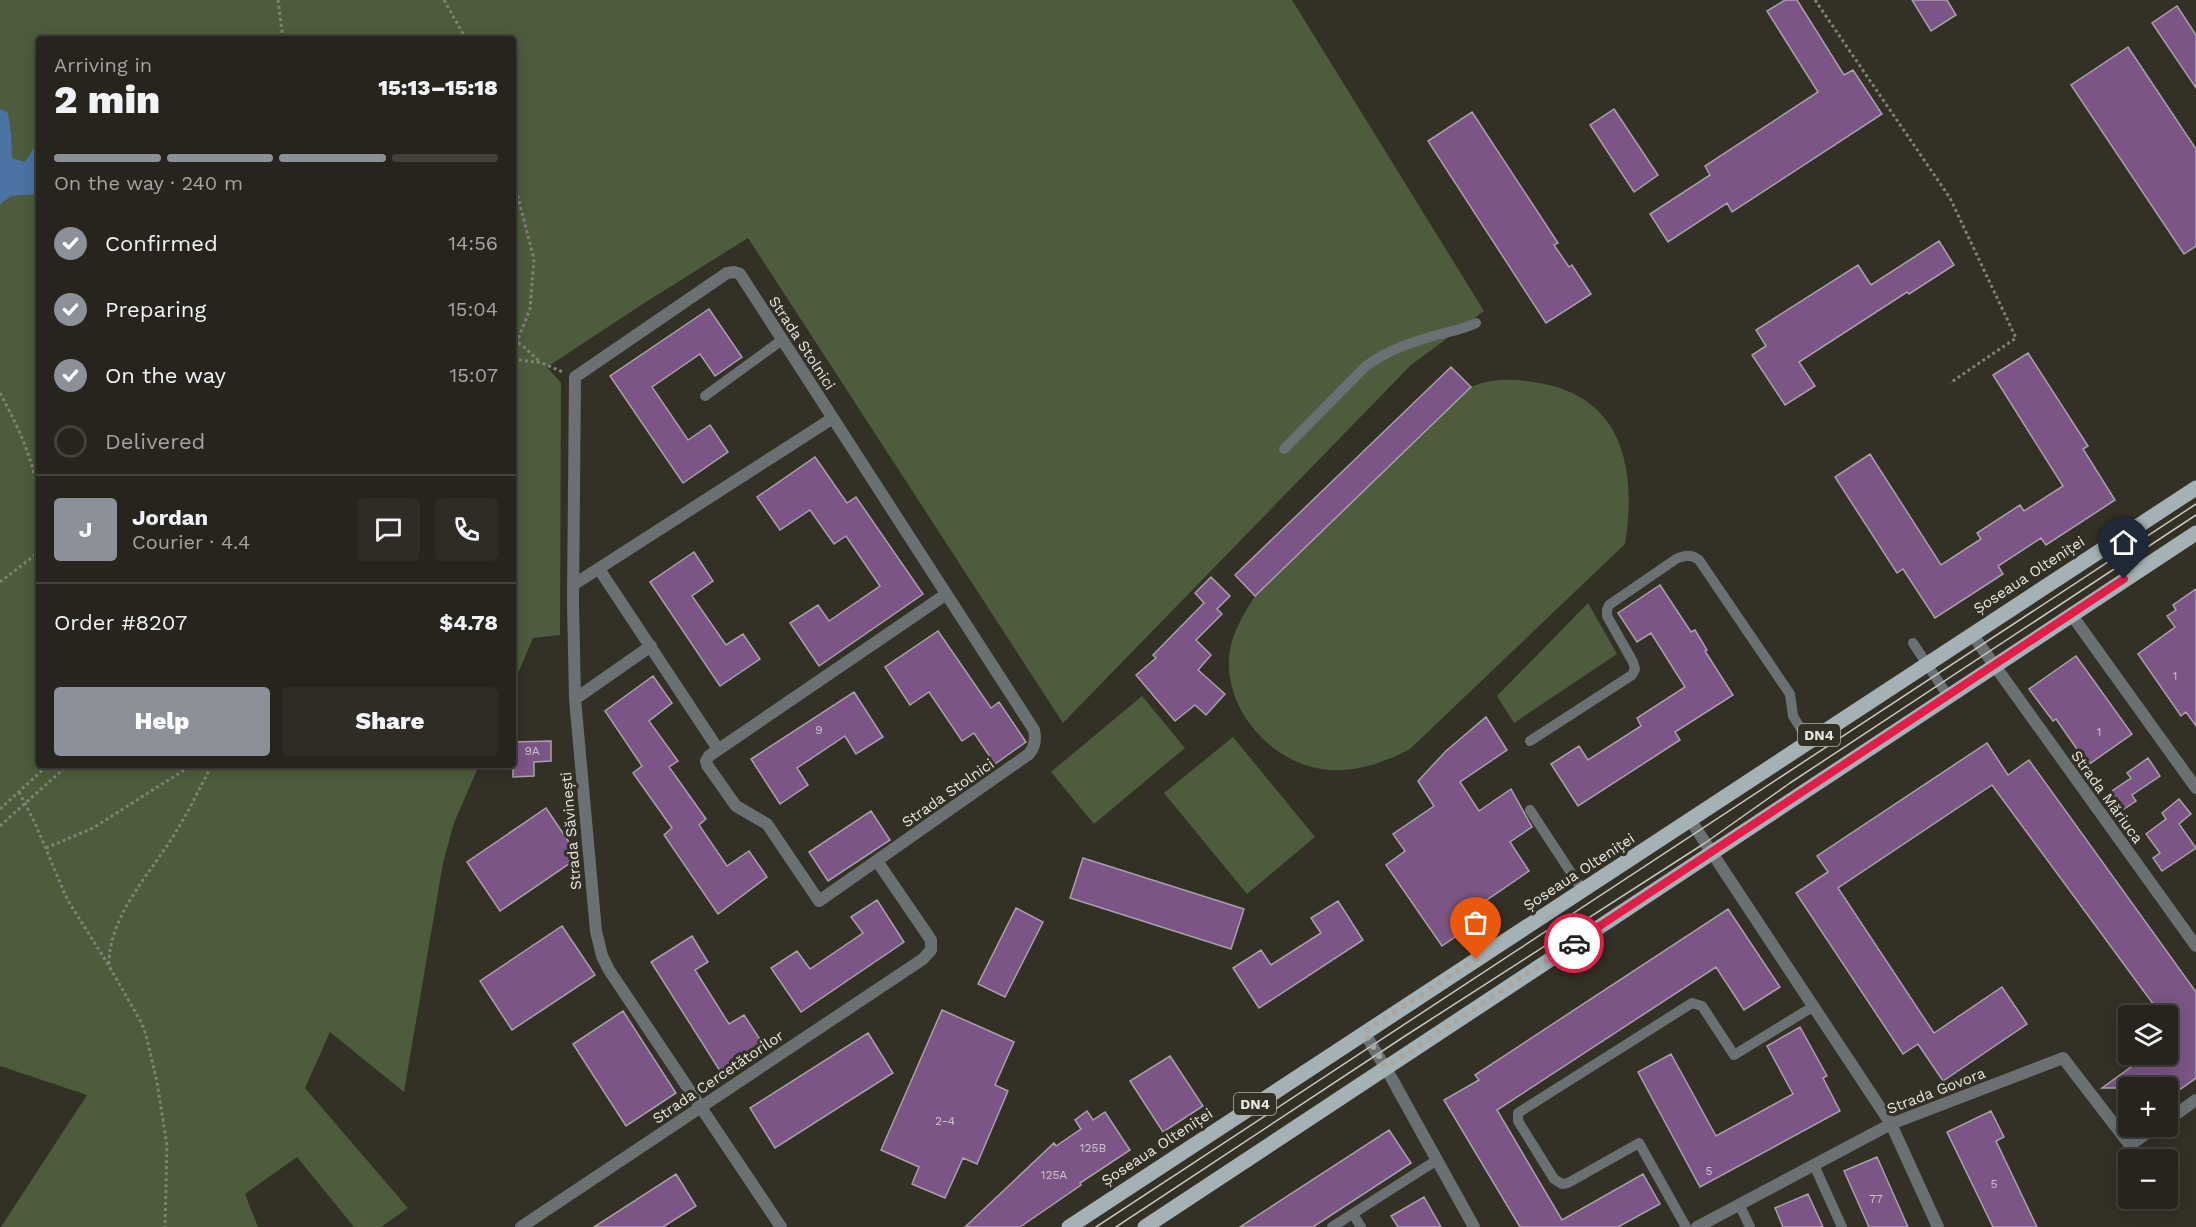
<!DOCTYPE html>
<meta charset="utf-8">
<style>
:root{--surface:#26241c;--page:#2e2c25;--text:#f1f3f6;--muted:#a4a4a3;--line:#42413b;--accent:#8c9099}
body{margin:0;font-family:"Work Sans",sans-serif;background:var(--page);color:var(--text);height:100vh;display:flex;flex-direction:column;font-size:22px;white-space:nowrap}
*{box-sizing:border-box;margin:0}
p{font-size:20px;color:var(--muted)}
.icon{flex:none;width:33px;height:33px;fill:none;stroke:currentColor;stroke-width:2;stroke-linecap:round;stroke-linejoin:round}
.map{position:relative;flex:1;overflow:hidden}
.panel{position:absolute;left:36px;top:36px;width:480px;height:732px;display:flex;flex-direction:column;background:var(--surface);border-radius:6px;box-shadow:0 3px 15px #0003,0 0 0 2px var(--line)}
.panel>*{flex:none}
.tools{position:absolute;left:2118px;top:1005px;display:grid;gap:12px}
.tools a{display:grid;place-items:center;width:60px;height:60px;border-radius:6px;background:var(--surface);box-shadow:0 3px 15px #0003,0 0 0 2px var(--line);font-size:30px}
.pin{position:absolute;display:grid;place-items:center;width:51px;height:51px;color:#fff;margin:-62px -26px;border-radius:50% 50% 50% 0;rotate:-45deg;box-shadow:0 0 6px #0007}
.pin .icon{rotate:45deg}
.courier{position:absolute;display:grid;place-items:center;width:60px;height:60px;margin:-30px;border:4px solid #e11d48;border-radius:50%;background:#fff;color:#222;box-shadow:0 2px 8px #0007}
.headline em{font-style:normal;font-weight:800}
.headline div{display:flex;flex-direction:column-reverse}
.headline{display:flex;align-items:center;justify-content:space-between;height:102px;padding:0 18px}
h1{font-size:39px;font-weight:800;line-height:45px}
.bar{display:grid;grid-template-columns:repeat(4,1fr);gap:9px 6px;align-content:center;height:72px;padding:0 18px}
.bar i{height:8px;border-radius:4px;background:var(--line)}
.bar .selected{background:var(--accent)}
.bar p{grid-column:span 4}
.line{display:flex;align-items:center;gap:15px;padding:0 18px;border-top:2px solid var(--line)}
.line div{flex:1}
.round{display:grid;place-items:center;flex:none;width:63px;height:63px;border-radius:6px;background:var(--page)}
ol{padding:0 18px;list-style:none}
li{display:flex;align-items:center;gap:18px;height:66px}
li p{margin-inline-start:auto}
li .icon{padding:6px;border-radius:50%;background:var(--accent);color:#fff;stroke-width:4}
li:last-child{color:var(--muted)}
li i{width:33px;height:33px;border:3px solid var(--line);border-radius:50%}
.button{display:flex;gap:12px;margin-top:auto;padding:12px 18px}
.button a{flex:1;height:69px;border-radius:6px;background:var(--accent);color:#fff;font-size:24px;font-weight:800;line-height:69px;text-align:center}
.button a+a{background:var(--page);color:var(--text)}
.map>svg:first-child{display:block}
.green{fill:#4d5c3c}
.water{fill:#4b73a3}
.building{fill:#7a5585;stroke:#a9a0ab;stroke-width:1.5}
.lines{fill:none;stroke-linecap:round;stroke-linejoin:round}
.path{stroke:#828077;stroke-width:3;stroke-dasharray:3 3;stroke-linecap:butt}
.service{stroke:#6b7173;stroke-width:10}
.minor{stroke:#6b7173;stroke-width:12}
.primary{stroke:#a4b2b6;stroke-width:15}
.tram{stroke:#c8c6bf;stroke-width:1.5}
.done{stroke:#a9a69e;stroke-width:6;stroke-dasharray:0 10.8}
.route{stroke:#e11d48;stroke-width:8}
.labels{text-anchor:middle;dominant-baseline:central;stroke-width:6;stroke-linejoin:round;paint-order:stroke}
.number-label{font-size:12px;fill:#ccc2c8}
.shield{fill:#333025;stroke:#b2afa7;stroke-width:1.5}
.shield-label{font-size:14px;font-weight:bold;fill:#e8e6df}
.street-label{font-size:15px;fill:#e8e6df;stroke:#333025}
</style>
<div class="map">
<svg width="2196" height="1227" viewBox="0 0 2196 1227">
<rect width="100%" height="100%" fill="#333025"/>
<path class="green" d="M0,0H1292L1484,311L1411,365L1063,723L748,238L649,300L547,367L561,383L560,635L533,638L513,685V39H39V765H479L454,823L443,863L404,1092L330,1032L305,1088L408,1208L381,1227H354L297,1157L245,1194L258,1227H1L87,1095L0,1066Z
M1451,367L1471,387C1493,377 1515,379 1539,383C1624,397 1637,471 1625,544L1410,749C1384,763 1351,774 1321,769C1265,760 1216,699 1232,641C1237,625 1246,610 1255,596L1235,575Z
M1588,603L1617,654L1514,723L1497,696Z
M1142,696L1185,748L1094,824L1051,772Z
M1233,737L1315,837L1247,894L1164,793Z"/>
<path class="water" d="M0,109L8,113L11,134L12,158L25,162L39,140V194L11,196L0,204Z"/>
<path class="building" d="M1785,0H1797L1844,75L1853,70L1882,114L1732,212L1727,203L1668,242L1650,214L1710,175L1705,166L1818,92L1767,11Z
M1912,0H1947L1956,15L1931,31Z
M2177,6L2196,35V88L2152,23Z
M2128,47L2196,149V246L2184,254L2071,85Z
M1614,109L1658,175L1634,192L1590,125Z
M1472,112L1558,243L1554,245L1569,267L1572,265L1591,294L1546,323L1428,141Z
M1939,241L1954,265L1909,294L1907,292L1799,362L1815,386L1785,405L1752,355L1766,346L1756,330L1858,265L1871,285Z
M709,309L742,357L715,376L700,354L652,387L688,440L710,425L728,452L683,483L610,376Z
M2028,353L2088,446L2083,449L2115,500L2046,545L2041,538L1998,566L2003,574L1935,618L1903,569L1897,573L1835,477L1870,454L1941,565L1981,539L1977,533L2020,505L2024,511L2063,486L1993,375Z
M1451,367L1471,387L1255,596L1235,575Z
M815,457L847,503L856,497L923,594L819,666L790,623L818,605L829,621L880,586L846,536L834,544L810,510L780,530L757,497Z
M694,552L713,581L692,596L726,645L743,634L760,659L720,686L650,582Z
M1211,577L1230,596L1217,609L1222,614L1196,640L1211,655L1198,670L1225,694L1206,715L1195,705L1175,721L1136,675L1156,658L1153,655L1204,603L1195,593Z
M1660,585L1691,632L1695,630L1707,650L1705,651L1733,695L1675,732L1680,740L1578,806L1551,764L1579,746L1588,760L1641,726L1637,718L1685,687L1651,633L1637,642L1618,613Z
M2196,589V726L2186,712L2181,716L2138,654L2175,627L2167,616L2176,610L2173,605Z
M938,631L991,708L999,702L1026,742L995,764L974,733L962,741L929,692L910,705L885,667Z
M2076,656L2132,734L2088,765L2056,719L2053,721L2029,689Z
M653,676L672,703L649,721L678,761L669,767L706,819L699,825L727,866L749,851L767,877L718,914L664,835L672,828L633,773L642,766L605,711Z
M854,692L883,737L856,754L845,736L797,768L808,785L780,804L751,759Z
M1486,717L1507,750L1460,782L1479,811L1511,789L1532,827L1510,842L1529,871L1487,900L1494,910L1442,946L1386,865L1405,851L1393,834L1434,806L1418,781L1446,751Z
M551,741V761L534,762V776L513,777V742Z
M1987,743L2008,775L2029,760L2196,992V1078L2168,1098V1088H2102L2149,1054H2168V1041L2176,1035L2168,1024V1016H2162L1992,785L1838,888L1934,1033L2002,987L2027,1024L1943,1081L1918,1044L1903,1054L1796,893L1828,872L1817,856Z
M2148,758L2160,776L2132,795L2136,801L2118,813L2115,807L2111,809L2103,797L2131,778L2127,773Z
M2179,799L2191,814L2179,824L2196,848L2162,871L2153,858L2160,853L2146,834L2166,819L2162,813Z
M546,808L579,857L500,911L467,862Z
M871,811L890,840L828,881L809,852Z
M1083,858L1244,909L1231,949L1070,898Z
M877,900L904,942L801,1012L771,968L797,951L810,969L863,933L851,917Z
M1338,901L1363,940L1259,1008L1233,968L1261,950L1271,965L1321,933L1311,918Z
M1016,908L1043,922L1005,997L978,984Z
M1728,909L1780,987L1744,1010L1716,967L1497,1110L1562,1220L1643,1174L1660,1204L1618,1227H1520L1444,1100L1479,1080L1475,1075Z
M562,926L595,975L512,1030L480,981Z
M692,936L708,962L695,970L729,1024L744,1015L763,1044L720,1071L651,962Z
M942,1010L1014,1042L995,1085L1008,1091L977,1164L963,1158L945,1198L912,1184L919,1167L881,1150Z
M623,1011L676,1093L626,1126L573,1044Z
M1800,1027L1827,1076L1823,1078L1840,1111L1700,1187L1638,1072L1671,1054L1716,1136L1793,1094L1767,1046Z
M868,1033L893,1073L775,1148L750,1108Z
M1170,1056L1203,1106L1163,1132L1130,1081Z
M1087,1111L1093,1120L1105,1112L1130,1150L1080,1183L1081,1185L1020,1227H965L1054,1143L1056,1146L1081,1129L1075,1120Z
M1991,1111L2004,1137L1996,1141L2037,1227H1993L1947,1132Z
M1389,1130L1411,1163L1313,1227H1240Z
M1877,1157L1908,1227H1869L1844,1171Z
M676,1174L696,1206L663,1227H594Z
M1808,1194L1823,1227H1783L1775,1208Z
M1424,1197L1441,1227H1398L1391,1216Z"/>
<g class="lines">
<path class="path" d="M278,0L283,39
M444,0L466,39
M1815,0L1950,198L2016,338L1950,383
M513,178L534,259L530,309L517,342L513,346
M513,340L522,345L540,362
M513,359L542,363L563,372
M0,393C18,426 34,461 39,498
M0,582L39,552
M19,792L35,823L67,899L109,966L141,1022L146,1035L157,1082L167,1146L165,1227
M0,809L48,765
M0,826L68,765
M46,848L93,828L192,765
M109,964C109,914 153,871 177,830C190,809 200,787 212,765"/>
<path class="service" d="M705,396L782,340
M1284,449L1366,366C1389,349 1413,342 1440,334C1453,331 1464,329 1476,323
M1913,643L1948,696
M1530,741L1632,675L1635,669L1633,662L1607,616V610L1609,605L1676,559C1685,555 1691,554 1699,560L1790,694L1793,716L1809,742
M1530,810L1583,891
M1814,1165L1842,1227
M1739,1204L1750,1227
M1353,1214L1361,1227
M1332,1227L1437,1160
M1686,1227L1639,1143L1568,1183L1562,1184L1554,1179L1518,1121V1113L1692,1003L1702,1006L1734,1055L1814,1006"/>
<path class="minor" d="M599,569L718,749
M573,585L833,418
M2071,614L2196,788
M1972,634L2196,946
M575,699L651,646
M1691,821L1891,1124L1938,1227
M1364,1032L1392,1079L1474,1227
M2168,1120L2196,1100
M521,1227L923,959L931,950V940L877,861
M781,1227L609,970L602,956L596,931L575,699L573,602L575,377L727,273L734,272L740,274L1034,730C1036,740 1035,746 1029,754L819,901L767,824L736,806L707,765L706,761L709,756L945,595
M1697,1227L1891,1124L2063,1058L2130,1145L2157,1126"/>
<path class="primary" d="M1069,1227L2196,488
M1145,1227L2196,533"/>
<path class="tram" d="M1096,1227L2196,504
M1116,1227L1405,1036L1705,843L1790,783L2196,515"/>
</g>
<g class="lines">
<path class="done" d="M1476,959L1364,1032L1386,1067L1574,943"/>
<path class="route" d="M1574,943L2124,579"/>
</g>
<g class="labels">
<g class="number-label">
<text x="2175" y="676">1</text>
<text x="819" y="730">9</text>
<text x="2099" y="732">1</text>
<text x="532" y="751">9A</text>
<text x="945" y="1121">2-4</text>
<text x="1093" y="1148">125B</text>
<text x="1709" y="1171">5</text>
<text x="1054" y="1175">125A</text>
<text x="1994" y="1184">5</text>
<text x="1876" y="1199">77</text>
</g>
<g class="shield">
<rect x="1798" y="724" width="42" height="22" rx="4.5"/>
<rect x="1234" y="1093" width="42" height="22" rx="4.5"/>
</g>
<g class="shield-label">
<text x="1819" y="735">DN4</text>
<text x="1255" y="1104">DN4</text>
</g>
<g class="street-label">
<text transform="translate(802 343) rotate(57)">Strada Stolnici</text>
<text transform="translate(2029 575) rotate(-33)">Șoseaua Olteniței</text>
<text transform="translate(948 793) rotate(-35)">Strada Stolnici</text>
<text transform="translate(2107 797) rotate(54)">Strada Măriuca</text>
<text transform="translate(571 831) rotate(-95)">Strada Săvinești</text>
<text transform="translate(1579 872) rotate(-33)">Șoseaua Olteniței</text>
<text transform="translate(718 1077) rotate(-34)">Strada Cercetătorilor</text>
<text transform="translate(1936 1091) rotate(-21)">Strada Govora</text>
<text transform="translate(1157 1147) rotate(-33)">Șoseaua Olteniței</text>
</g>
</g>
</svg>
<div class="tools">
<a><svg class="icon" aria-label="layers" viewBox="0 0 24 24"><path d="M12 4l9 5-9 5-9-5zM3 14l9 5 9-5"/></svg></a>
<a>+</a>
<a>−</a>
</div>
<div class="pin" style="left:1476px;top:959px;background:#ea580c"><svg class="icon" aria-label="bag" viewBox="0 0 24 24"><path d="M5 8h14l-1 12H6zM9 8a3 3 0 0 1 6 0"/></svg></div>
<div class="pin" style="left:2124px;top:579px;background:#1f2937"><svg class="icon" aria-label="home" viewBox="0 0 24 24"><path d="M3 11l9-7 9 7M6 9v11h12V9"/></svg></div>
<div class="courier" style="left:1574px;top:943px"><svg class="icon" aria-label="car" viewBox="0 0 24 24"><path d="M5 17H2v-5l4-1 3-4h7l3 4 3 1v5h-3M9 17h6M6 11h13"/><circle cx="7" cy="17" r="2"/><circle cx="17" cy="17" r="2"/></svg></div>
<section class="panel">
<div class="headline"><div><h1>2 min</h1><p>Arriving in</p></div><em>15:13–15:18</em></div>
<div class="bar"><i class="selected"></i><i class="selected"></i><i class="selected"></i><i></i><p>On the way · 240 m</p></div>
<ol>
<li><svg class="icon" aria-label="check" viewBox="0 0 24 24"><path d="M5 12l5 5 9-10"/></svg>Confirmed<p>14:56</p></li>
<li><svg class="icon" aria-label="check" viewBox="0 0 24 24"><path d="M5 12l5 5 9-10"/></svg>Preparing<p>15:04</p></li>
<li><svg class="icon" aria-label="check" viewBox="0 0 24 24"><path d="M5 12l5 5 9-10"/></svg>On the way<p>15:07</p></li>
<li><i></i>Delivered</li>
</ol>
<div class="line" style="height:108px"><b class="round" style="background:var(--accent);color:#fff">J</b><div><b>Jordan</b><p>Courier · 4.4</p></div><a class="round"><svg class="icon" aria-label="chat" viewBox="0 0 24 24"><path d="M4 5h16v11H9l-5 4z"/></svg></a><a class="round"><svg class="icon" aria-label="phone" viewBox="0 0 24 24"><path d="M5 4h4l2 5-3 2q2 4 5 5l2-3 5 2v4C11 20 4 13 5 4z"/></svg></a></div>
<div class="line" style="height:78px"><div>Order #8207</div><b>$4.78</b></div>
<div class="button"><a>Help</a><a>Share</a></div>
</section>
</div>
